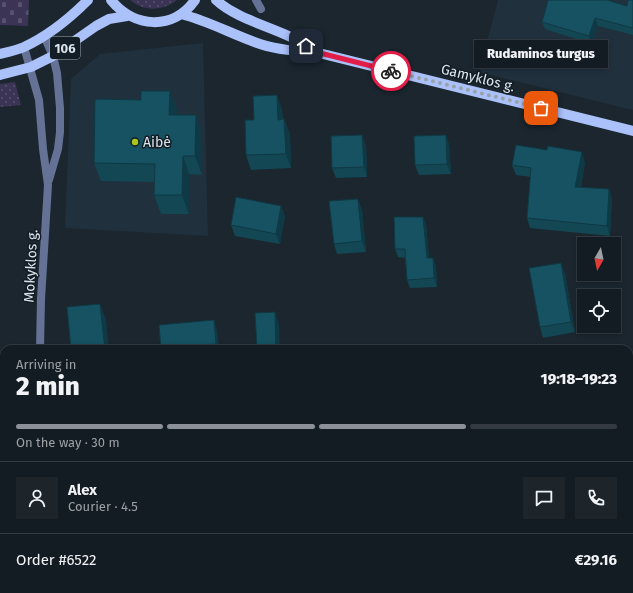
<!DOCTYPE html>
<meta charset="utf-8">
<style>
:root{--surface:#141c23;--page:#1d252b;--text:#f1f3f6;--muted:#9da1a6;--line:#333a41;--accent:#8c9099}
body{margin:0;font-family:"Fira Sans",sans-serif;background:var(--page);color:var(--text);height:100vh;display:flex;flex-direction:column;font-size:15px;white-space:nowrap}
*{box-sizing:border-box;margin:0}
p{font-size:13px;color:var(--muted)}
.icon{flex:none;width:22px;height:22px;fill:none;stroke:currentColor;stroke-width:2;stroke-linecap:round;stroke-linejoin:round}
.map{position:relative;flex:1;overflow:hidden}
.panel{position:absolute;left:0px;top:345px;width:633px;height:248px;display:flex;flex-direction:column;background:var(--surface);border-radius:12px 12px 0 0;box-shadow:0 2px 6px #0003,0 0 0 1px var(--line)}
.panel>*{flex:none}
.needle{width:26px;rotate:189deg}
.buttons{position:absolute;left:577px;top:237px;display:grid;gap:8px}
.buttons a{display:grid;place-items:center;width:44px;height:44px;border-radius:0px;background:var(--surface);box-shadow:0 2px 6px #0003,0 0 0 1px var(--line);font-size:20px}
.pin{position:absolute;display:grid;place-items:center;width:34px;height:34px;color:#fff;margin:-17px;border-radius:8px;box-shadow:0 2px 6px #0006}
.courier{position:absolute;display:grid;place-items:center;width:40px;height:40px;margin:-20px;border:3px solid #e11d48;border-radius:50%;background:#fff;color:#222;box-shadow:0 1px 5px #0007}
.bubble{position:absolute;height:28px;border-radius:0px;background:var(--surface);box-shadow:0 2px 6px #0003,0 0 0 1px var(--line);font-size:13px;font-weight:800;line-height:28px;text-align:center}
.head em{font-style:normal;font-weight:800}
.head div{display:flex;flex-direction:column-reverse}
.head{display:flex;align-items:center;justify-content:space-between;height:68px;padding:0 16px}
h1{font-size:26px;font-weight:800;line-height:30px}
.bar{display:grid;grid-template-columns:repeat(4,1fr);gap:6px 4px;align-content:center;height:48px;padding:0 16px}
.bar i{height:5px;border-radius:3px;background:var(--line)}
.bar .active{background:var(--accent)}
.bar p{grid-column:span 4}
.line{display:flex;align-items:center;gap:10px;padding:0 16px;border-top:1px solid var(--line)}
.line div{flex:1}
.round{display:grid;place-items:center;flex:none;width:42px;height:42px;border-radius:0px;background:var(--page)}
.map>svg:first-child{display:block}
.built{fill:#20303d}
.grass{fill:url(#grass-dots)}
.cemetery{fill:url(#cemetery-stones)}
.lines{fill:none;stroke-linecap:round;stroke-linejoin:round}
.service{stroke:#657295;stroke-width:8}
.minor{stroke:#657295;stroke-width:8}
.primary{stroke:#abc1fa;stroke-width:10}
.wall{fill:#134753}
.shaded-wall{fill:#0f3944}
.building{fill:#165261;stroke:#0f3944}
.done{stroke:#98a2a9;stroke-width:4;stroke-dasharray:0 7.2}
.route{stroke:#e11d48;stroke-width:5}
.poi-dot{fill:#a9c71b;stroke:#121d25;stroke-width:1.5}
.labels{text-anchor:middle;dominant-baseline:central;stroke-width:3;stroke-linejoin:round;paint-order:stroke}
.shield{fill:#121d25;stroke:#9fa8af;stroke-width:1}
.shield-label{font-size:13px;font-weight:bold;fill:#dce4ea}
.street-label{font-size:14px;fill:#dce4ea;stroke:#121d25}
.poi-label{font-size:14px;fill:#dce4ea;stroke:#121d25;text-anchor:start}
</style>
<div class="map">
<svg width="633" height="593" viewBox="0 0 633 593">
<defs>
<pattern id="grass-dots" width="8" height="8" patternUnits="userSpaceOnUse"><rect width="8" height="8" fill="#3b3455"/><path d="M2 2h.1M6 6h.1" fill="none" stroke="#57516e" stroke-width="1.8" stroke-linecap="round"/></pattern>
<pattern id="cemetery-stones" width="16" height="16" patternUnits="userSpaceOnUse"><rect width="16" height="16" fill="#3b3455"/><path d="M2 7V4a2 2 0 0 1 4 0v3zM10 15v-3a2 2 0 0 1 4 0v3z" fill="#57516e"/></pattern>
</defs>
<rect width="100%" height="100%" fill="#1b262f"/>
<path class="built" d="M498,0H633V110L479,72Z
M203,43L208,236L65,228L71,79L100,54Z
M186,589H419L420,593H186Z"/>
<path class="grass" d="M130,0H177C163,11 144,12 130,0Z
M15,82L21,105L0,107V84Z"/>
<path class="cemetery" d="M0,0H29L28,26L0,25Z"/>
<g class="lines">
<path class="service" d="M256,0L261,9"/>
<path class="minor" d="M44,36L53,56L57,73L60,108V132L58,149L49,180
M24,47L39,100L43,149L48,185L41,299L40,349
M36,593V589"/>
<path class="primary" d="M111,0C134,28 173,31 195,0
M216,0C236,19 273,27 297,40C303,43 309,48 315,52
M181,14C209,21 233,35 260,44C278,50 297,51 315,52L633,131
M0,54C8,52 17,50 24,47C48,36 70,18 88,0
M0,75L31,67L53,56L96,26L109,19L127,16"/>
</g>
<path class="wall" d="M633,0V35L598,26L592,44L545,29L542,22L627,6Z
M170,91L177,109L176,115H196L202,134V175L189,174V214H161L154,195V182L101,181L94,163L141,100Z
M282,109L283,119H284L290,134L291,168L251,170L246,155L254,120Z
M446,135L449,145L451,174L419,175L415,165Z
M366,145L367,177L336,178L332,168Z
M585,162L581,187L609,189L612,199L610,236L530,228L527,218L531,177L516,175L512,165Z
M281,206L285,216L280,244L235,236L231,225Z
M362,209L366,252L337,254L334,244Z
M423,217L426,225L429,258H433L436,266L437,287L410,288L407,280L405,258L398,257L395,249Z
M565,273L575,332L543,338L540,327Z
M159,325L217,331L219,349H161Z
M77,589H136V593H78Z"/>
<path class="shaded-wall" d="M595,18L598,26L592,44L589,36Z
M170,91L177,109L176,134L169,115Z
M277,95L282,109L283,134L278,120Z
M196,115L202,134V175L195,156Z
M284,119L290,134L291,168L286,154Z
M362,135L366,145L367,177L364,167Z
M446,135L449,145L451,174L447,164Z
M582,152L585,162L579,197L575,187Z
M183,156L189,174V214L182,195Z
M609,189L612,199L610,236L607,226Z
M358,199L362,209L366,252L362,241Z
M281,206L285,216L280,244L276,234Z
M423,217L426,225L430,267L427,258Z
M433,258L436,266L437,287L434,278Z
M561,263L565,273L575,332L571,322Z
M100,304L106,319L109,349H105Z
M275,312L279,324L280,349H276Z
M214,320L217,331L219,349H218L216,344Z
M133,589H136V593H133Z
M245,589H249L248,593H242Z"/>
<path class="building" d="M548,0H607L627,6L628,0H633V28L595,18L589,36L542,22Z
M141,91H170L169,115H196L195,156H183L182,195H154L155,164L94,163L95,99L141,100Z
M277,95L278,120L284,119L286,154L246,155L245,120H254L253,96Z
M362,135L364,167L332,168L331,136Z
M446,135L447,164L415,165L414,136Z
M516,145L547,150L548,146L582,152L575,187L609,189L607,226L527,218L531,168L512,165Z
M236,197L281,206L276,234L231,225Z
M358,199L362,241L334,244L329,201Z
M394,217H423L427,258H433L434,278L407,280L405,249H395Z
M561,263L571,322L540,327L529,268Z
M100,304L105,349H71L67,307Z
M275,312L276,349H257L255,313Z
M214,320L216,344L201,345L202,349H181V347L161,349L159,325Z
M345,348V349H329Z
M77,589H133V593H85V591L77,592Z
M223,589H245L242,593H226Z"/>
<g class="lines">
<path class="done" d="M391,71L541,108"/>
<path class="route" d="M306,46L316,52L391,71"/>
</g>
<circle class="poi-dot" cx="135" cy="142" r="4"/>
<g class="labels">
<rect class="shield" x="50" y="37" width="30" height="22" rx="3"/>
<g class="shield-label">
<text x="65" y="48">106</text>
</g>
<g class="street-label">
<text transform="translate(478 78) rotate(14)">Gamyklos g.</text>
<text transform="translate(31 266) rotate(-87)">Mokyklos g.</text>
</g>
<g class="poi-label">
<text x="143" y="142">Aibė</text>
</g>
</g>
</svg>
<div class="buttons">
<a><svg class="needle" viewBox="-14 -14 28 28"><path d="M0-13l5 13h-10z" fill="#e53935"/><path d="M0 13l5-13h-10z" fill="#9da1a6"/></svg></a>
<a><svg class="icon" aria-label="locate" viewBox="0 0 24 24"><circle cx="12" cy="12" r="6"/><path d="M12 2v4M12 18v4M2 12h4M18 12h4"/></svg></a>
</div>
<div class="pin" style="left:541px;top:108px;background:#ea580c"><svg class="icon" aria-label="bag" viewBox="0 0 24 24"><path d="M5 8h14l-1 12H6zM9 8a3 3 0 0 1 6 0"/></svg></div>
<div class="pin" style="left:306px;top:46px;background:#1f2937"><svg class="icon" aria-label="home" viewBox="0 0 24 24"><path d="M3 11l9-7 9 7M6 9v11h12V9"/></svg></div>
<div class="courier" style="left:391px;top:71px"><svg class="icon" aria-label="bike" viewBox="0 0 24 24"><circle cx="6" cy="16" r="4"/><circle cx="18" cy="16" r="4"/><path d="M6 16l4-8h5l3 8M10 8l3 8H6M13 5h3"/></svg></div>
<div class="bubble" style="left:474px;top:40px;width:134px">Rudaminos turgus</div>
<section class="panel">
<div class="head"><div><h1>2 min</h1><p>Arriving in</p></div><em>19:18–19:23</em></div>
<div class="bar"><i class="active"></i><i class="active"></i><i class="active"></i><i></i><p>On the way · 30 m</p></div>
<div class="line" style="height:72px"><a class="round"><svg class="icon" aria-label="person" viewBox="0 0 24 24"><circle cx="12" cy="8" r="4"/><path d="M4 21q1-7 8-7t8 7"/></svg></a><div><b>Alex</b><p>Courier · 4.5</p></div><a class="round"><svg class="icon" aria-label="chat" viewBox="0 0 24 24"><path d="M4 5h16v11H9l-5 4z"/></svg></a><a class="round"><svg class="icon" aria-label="phone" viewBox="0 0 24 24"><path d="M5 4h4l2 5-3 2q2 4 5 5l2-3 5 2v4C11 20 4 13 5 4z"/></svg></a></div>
<div class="line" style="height:52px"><div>Order #6522</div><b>€29.16</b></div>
</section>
</div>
